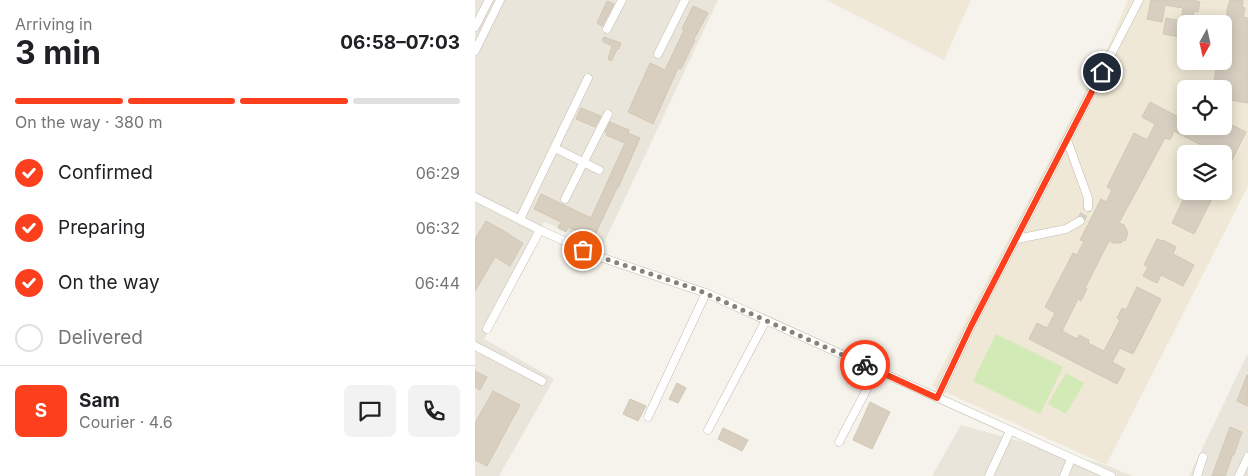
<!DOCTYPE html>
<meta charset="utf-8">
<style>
:root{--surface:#fff;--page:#f2f2f2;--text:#202124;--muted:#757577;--line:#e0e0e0;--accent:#fc3f1d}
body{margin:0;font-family:Inter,sans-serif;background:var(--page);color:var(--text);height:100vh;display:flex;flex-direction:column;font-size:19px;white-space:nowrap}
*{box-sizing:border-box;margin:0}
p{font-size:16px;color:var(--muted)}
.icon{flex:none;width:28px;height:28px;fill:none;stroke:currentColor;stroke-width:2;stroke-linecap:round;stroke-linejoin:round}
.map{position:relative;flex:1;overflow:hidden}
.panel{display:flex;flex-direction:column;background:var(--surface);width:475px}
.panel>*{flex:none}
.needle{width:32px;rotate:188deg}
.controls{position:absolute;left:702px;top:15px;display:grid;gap:10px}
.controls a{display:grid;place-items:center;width:55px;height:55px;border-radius:8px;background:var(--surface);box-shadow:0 2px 12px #0003;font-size:25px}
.pin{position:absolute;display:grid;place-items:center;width:42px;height:42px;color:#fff;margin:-21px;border:2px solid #fff;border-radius:50%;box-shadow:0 1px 5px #0007}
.courier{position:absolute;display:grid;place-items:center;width:50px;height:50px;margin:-25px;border:4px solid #fc3f1d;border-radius:50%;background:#fff;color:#222;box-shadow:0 1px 6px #0007}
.headline em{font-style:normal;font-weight:700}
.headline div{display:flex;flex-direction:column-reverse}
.headline{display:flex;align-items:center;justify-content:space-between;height:85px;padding:0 15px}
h1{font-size:32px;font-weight:700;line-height:38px}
.bar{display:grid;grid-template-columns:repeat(4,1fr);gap:8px 5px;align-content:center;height:60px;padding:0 15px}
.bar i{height:6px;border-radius:4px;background:var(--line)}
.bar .current{background:var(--accent)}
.bar p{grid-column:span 4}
.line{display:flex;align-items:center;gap:12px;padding:0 15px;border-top:1px solid var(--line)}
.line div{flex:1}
.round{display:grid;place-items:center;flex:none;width:52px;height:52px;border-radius:8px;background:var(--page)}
ol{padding:0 15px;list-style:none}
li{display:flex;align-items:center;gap:15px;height:55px}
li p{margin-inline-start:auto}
li .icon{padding:5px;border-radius:50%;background:var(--accent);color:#fff;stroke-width:4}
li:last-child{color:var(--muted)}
li i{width:28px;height:28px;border:2px solid var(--line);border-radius:50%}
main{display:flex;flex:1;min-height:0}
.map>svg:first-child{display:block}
.residential{fill:#eae5da}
.education{fill:#efe8d6;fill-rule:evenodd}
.green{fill:#d2eab5}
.building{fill:#d8cfc1;stroke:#d3c7b4}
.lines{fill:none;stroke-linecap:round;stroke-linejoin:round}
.minor-tunnel{stroke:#d4d0c8;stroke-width:8;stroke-dasharray:8 4;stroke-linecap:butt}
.minor-casing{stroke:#c2bbae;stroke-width:9}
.minor{stroke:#fff;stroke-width:8}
.done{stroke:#878178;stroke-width:5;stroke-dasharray:0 9}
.route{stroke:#fc3f1d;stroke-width:6}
</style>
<main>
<section class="panel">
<div class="headline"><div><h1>3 min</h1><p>Arriving in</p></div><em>06:58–07:03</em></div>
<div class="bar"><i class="current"></i><i class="current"></i><i class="current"></i><i></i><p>On the way · 380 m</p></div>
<ol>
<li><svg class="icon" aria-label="check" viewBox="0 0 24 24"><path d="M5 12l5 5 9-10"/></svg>Confirmed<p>06:29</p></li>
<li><svg class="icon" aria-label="check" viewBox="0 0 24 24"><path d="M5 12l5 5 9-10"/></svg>Preparing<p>06:32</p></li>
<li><svg class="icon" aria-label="check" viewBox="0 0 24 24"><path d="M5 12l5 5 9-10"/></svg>On the way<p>06:44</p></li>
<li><i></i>Delivered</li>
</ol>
<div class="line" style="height:90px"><b class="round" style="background:var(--accent);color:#fff">S</b><div><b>Sam</b><p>Courier · 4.6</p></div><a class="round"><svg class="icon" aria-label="chat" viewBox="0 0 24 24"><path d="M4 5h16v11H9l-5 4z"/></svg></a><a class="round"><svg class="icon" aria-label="phone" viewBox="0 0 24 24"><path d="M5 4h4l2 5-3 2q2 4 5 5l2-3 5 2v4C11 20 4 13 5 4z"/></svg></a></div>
</section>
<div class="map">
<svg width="773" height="476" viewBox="0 0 773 476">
<rect width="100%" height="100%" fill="#f6f3ec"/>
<path class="residential" d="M0,0H243L128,245L69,222L9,339L79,379L24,476H0Z
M773,353V476H714Z
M486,425L631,465L657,476H457Z"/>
<path class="education" d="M351,0H496L469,60Z
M653,0H773V186L631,465L457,386L634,45ZM711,24H749V61H711ZM711,89H749V126H711ZM711,154H749V191H711Z"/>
<path class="green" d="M521,334L588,367L565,414L498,381Z
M591,373L609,383L591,414L573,404Z"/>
<path class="building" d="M676,0H721V1L725,2L723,12L719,11L717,24H711V38L688,34L691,18L706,21L708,8L690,5L687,22L672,19Z
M755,0H768L767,7L770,8L768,17L773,18V103L749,99V89H738L742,61H749V33L753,5H754Z
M132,1L139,4L127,26L122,23Z
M218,6L233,13L219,39L220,40L206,69L203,68L178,124L153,112L175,63L190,70L209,30L207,29Z
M129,37L146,43L144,49L143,48L136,61L133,59L137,46L127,41Z
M675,102L711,121V126H749V121L771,132L755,164L749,160V154H724L728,146L699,131L695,140L690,138L644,223L649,225L653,233L650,241L648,240L646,243H639L634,241L610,288L612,289L606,301L603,299L587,331L602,339L604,335L614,340L613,343L629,351L645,320L642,318L647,308L651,310L662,287L686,299L658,354L645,348L637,362L650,369L642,384L554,339L562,323L572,328L580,313L570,307L598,253L602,255L609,241L605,240L626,199L631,202L637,190L632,187L659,133L672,140L680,124L667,117Z
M106,108L126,116L120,127L101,119Z
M135,122L154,130L153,133L165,138L143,188H142L118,239L93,227L91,232L83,228L86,222L59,209L66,194L116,218L150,143L131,135L132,133L130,132Z
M709,191H741L719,234L697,223L708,200L705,198Z
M11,221L34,234H33L48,243L35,266L20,257L0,291V239Z
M682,239L687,241L688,240L701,247L698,254L719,265L708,286L686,275L682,283L668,276L673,267L669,265Z
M0,371L12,377L5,390L0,387Z
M772,375H773V406L762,401Z
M202,383L211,388L203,403L194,399Z
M18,391L45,405L12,466L0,460V423Z
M155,399L171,406L163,421L148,414Z
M395,402L415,412L397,449L378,440Z
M755,427L767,432L759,455L758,454L750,476H737Z
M248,428L273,440L267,451L243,439Z"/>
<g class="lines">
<path class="minor-tunnel" d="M605,221L613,207"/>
<g class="minor-casing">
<path id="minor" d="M0,27L14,0
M132,29L147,0
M0,51L25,0
M183,54L210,0
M592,140L613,198V207
M80,148L124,170
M0,197L65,230L122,256L231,293L636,476
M90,199L133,114
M45,219L113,78
M542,239L591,229L605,221
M12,329L65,230
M0,346L67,381
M462,398L496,326L664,0
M173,417L231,293
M233,430L291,320
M364,442L402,370
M514,476L535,431
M589,476L596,459
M722,476L728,457
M764,476L773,457"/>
</g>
<use href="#minor" class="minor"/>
</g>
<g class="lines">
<path class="done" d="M108,250L122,256L223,290L390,365"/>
<path class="route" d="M390,365L462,398L496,326L627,72"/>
</g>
</svg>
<div class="controls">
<a><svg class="needle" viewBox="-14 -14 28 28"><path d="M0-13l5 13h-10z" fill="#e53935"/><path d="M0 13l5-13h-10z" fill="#757577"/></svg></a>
<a><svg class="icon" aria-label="locate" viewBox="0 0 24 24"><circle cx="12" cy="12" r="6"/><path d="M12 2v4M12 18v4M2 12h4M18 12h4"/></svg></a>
<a><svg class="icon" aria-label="layers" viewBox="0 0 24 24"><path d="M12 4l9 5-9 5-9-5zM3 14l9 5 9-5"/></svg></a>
</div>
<div class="pin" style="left:108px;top:250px;background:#ea580c"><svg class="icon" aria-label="bag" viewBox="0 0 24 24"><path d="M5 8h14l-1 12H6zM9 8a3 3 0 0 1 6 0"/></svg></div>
<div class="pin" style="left:627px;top:72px;background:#1f2937"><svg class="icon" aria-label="home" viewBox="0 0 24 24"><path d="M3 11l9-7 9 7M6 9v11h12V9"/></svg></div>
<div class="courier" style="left:390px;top:365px"><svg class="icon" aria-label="bike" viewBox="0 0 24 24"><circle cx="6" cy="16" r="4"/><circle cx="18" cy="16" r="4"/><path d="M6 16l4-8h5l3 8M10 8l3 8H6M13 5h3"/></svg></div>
</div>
</main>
